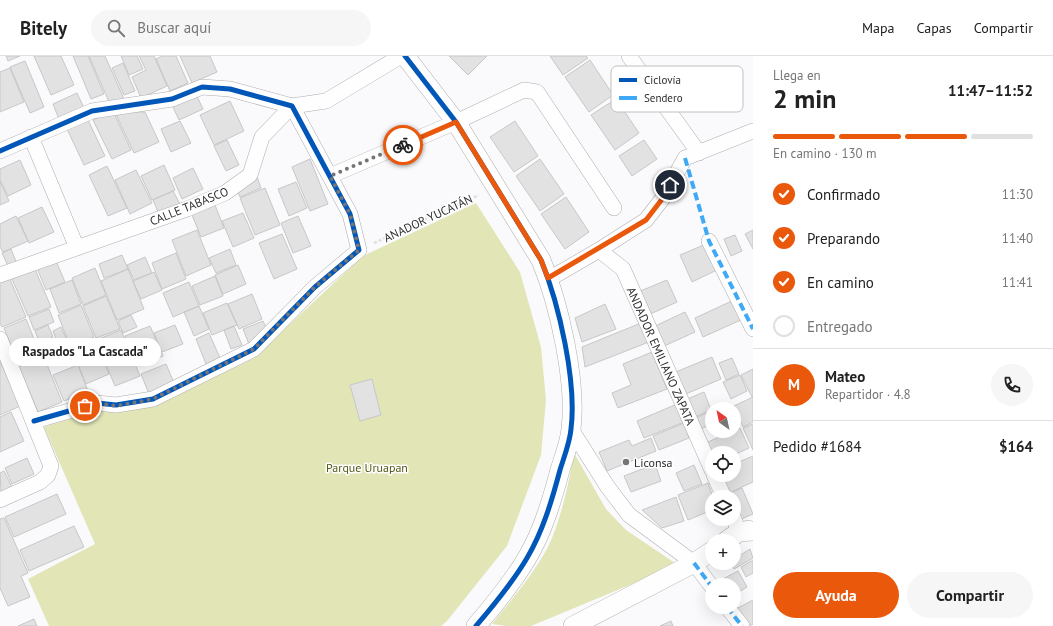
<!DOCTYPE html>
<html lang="es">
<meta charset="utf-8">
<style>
:root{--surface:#fff;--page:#f6f6f6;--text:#222;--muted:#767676;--line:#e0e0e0;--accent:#ea580c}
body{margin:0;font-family:"PT Sans",sans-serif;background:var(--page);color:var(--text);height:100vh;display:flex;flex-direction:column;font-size:15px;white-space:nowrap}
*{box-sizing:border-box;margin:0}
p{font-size:13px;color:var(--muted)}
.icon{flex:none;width:22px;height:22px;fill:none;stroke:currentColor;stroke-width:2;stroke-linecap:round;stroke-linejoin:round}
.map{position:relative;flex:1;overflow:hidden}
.panel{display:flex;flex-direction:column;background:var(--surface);width:300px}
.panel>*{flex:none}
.needle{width:26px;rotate:327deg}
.fabs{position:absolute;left:705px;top:346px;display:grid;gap:8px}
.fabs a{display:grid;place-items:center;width:36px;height:36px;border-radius:50%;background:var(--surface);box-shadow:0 4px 16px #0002;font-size:20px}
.pin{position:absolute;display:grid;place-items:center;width:34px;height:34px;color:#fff;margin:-17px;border:2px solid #fff;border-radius:50%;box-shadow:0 1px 4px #0007}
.courier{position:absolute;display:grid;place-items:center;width:40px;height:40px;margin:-20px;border:3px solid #ea580c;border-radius:50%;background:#fff;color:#222;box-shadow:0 1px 5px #0007}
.bubble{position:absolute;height:28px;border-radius:14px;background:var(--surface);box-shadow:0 4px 16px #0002;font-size:13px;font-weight:800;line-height:28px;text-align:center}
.summary em{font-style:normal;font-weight:800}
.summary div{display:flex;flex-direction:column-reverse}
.summary{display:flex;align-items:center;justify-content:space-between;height:68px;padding:0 20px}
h1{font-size:26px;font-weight:800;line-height:30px}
.bar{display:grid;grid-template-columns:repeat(4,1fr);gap:6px 4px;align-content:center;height:48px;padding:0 20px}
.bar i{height:5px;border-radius:3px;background:var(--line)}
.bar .on{background:var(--accent)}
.bar p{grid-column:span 4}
.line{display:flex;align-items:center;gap:10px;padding:0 20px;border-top:1px solid var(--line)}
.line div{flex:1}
.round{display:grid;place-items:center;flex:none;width:42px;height:42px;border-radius:21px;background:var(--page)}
ol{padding:0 20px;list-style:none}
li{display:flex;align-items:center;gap:12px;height:44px}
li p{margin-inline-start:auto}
li .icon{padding:4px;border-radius:50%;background:var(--accent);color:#fff;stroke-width:4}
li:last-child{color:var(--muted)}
li i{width:22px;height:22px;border:2px solid var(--line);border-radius:50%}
.primary-button{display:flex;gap:8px;margin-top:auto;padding:8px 20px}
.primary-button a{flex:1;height:46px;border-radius:24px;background:var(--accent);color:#fff;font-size:16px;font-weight:800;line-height:46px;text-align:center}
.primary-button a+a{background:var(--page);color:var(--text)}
header{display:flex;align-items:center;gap:24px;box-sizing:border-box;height:56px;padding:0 20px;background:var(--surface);border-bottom:1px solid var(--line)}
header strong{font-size:19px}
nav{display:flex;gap:22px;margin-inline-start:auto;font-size:14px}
.search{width:280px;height:36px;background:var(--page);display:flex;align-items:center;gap:10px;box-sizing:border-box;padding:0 14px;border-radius:22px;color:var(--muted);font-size:15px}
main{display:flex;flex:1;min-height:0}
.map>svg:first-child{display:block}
.green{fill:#e2e6b7}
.building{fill:#e3e2e3;stroke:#c7c7c8}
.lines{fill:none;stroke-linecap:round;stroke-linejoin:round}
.minor-casing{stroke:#aeaeaf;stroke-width:16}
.tertiary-casing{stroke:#aeaeaf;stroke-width:20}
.path{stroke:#dfdfdf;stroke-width:2.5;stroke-dasharray:3 2;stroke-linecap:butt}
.minor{stroke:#fefeff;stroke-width:15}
.tertiary{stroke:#fefeff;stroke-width:19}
.quiet{stroke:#3fa9f5;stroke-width:4;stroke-dasharray:8 4;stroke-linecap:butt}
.cycleway-casing{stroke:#fff;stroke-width:8}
.cycleway{stroke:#0057b8;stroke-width:5}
.done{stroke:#757577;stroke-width:4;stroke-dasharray:0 7.2}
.route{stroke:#ea580c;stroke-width:5}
.poi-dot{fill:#757577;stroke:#fff;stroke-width:1.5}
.labels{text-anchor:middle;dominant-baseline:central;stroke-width:3;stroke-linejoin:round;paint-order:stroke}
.street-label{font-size:12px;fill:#2d2d2f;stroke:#fff}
.poi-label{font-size:12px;fill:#2d2d2f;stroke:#fff;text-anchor:start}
.park-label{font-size:12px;fill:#555817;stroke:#fff}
.key{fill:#fff;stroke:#c0c0c1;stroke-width:1}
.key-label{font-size:11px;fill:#2d2d2f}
</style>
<header>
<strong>Bitely</strong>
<div class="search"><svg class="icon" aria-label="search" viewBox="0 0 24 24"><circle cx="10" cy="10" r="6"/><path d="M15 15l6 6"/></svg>Buscar aquí</div>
<nav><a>Mapa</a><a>Capas</a><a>Compartir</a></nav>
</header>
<main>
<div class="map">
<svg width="753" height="570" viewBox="0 0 753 570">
<rect width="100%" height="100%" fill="#fafafd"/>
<path class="green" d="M476,147L520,216L541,291L546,344L541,399L507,490L447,565L441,570H49L28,523L95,488L44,371L98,354L158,348L252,303L363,200Z
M574,397L606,453L626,474L678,509L531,570H506L492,568C512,543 533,519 548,491C561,464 569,426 574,397Z"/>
<path class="building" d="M6,0H20L8,5Z
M34,0H61L74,29L51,39Z
M73,0H88L104,38L91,43Z
M89,0H105L124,43L110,48Z
M121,0H137L143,13L129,19Z
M139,0H154L167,30L141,42L132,21L146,14Z
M162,0H176L188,27L170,35L156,3Z
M180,0H210L217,16L192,27Z
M449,0H487L468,19Z
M550,0H586L588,2L563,19Z
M590,4L613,39L589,56L565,21Z
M25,5L44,51L30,57L10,11Z
M123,7L135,35L124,39L112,12Z
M10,12L24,46L0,56V16Z
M77,37L84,52L59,63L53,48Z
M196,38L203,53L179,64L172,49Z
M616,43L639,77L615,94L591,59Z
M230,45L244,75L214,89L200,59Z
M113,55L131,94L112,103L93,64Z
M115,56H145L159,86L134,97Z
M88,64L105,100L84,109L67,73Z
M180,65L191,87L171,96L161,73Z
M515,65L538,100L514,116L490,81Z
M227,84L239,109L226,115L214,90Z
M644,84L657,103L632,120L619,100Z
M310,103L328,148L310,155L292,111Z
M540,103L564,138L540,155L516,120Z
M20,104L31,129L8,140L0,124V113Z
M164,109L175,134L152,144L141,120Z
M107,110L127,152L108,160L89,119Z
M193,112L203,133L182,143L173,122Z
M136,114L152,147L130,158L115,124Z
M256,118L261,132L240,141L236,133Z
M0,125L9,145L0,149Z
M296,126L307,152L289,160L278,133Z
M265,132L280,169L255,179L240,142Z
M173,135L180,148L159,158L153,144Z
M566,141L589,176L565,193L541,158Z
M215,149L224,172L201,181L192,159Z
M42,151L54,176L29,187L18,162Z
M243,157L254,182L233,191L222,165Z
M16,160L28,185L3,196L0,191V168Z
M298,160L311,190L293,197L281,167Z
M197,174L211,209L186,220L172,184Z
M753,174V193L745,178Z
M282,178L297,213L274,223L259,187Z
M735,179L742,195L731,200L724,183Z
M706,188L717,214L692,226L680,199Z
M11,193L17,208L9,212L2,197Z
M230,193L236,209L216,217L209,202Z
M176,197L186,223L162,233L152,207Z
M122,199L128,213L104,222L99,208Z
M145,201L152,217L134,224L127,209Z
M56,205L65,226L46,234L37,212Z
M238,209L246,228L223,238L215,219Z
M95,212L106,239L83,249L72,222Z
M35,213L51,251L28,260L12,223Z
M128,213L144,253L117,264L101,225Z
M154,216L162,234L141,243L133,225Z
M215,220L223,240L200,249L192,230Z
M9,221L26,261L2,271L0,267V225Z
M72,224L81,248L59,257L50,233Z
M667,224L677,246L648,259L638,236Z
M189,226L199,250L173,261L163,237Z
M252,238L262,263L239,273L228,248Z
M106,240L120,273L96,282L83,250Z
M734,244L743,263L703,281L695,262Z
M227,247L237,269L212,279L203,257Z
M605,248L616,273L582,286L575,262Z
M81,249L94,281L70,290L58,259Z
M199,250L209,273L194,280L184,256Z
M49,253L54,266L34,274L29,261Z
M685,256L695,276L662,291L653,271Z
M131,259L137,271L123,277L118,265Z
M26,263L36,288L14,297L4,272Z
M263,265L266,271L249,288L243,273Z
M641,267L649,286L585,311L582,291Z
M48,269L53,281L40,287L35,275Z
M175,269L183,288L162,296L154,277Z
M150,270L163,300L138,310L125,280Z
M234,270L242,289L231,293L224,274Z
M61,271L68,287L59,291L53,275Z
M121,274L140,320L115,330L96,284Z
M209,277L220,302L206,308L196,283Z
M94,282L109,318L86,328L71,292Z
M652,296L667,333L618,352L612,337L631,329L623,308Z
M44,301L62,346L38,356L19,311Z
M712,301L721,323L681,340L671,318Z
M732,302L739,318L726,324L719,307Z
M0,305L20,350L0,359Z
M166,308L174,327L149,338L141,318Z
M78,309L88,335L64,345L53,319Z
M753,313V341H752L741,319Z
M740,319L747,335L731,343L723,326Z
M372,323L381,359L360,365L350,329Z
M704,336L711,354L693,362L685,344Z
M753,341V366L743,371L734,350Z
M677,348L684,366L644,382L637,365Z
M711,355L712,368L696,375L691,364Z
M11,356L24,385L0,396V361Z
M684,367L689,382L659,394L653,380Z
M753,368V394L743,372Z
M740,372L749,392L734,399V397H712L701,389Z
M651,382L656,395L607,415L599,396L629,384L632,390Z
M753,400V426L724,439L715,419H734V408Z
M27,402L34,418L12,428L5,412Z
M655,408L661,425L631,436L624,420Z
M694,409L702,428L684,435L676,417Z
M4,415L12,431L1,436L0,417Z
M708,427L713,441L712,454L688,464L678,439Z
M742,432L753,458L735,466L734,441L724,440Z
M57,438L66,458L14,481L5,461Z
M676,441L684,465L662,472L642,454Z
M4,462L28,517L21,520L30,541L8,550L0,532V463Z
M74,470L84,491L29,515L20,494Z
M750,493L753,502L734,513L731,507H734V503Z
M753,504V517L746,521L741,511Z
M738,515L747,531L734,539V529H716L715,527Z
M753,544V568L749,570L736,553Z
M34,563L37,570H18Z
M671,565L673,570H660Z"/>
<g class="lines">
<g class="minor-casing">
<path id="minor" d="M629,0L699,97
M31,81L77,192
M0,95L92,55L172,43L202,31L230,33L292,50L350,158L359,194L315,231L254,293L153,343L116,349L97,347L34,365
M330,120L456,66L524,34L537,36L614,152
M709,185L753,273
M599,194L623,213L712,414
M0,219L187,153L225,137L250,119L262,81L292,50L326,45L401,0
M549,223L599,194L646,164L663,142L685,102L753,75
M0,283L51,410L48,419L40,426L0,444
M571,373L607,430L629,459L694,507L712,531
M714,419L724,441
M734,463L739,476L748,472
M727,551L742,570"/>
</g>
<g class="tertiary-casing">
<path id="tertiary" d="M405,0L456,66L541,204C559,248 577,326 571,373C570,386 564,401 560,414C552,444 543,475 527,502C513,526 494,549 476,570
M726,485L739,476L753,475
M573,570L694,507L712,495"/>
</g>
<path class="path" d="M374,187L479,139"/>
<use href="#minor" class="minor"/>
<use href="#tertiary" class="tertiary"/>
<path class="quiet" d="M685,102L709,185L753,273
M694,507L712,531
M727,551L742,570"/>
<g class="cycleway-casing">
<path id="cycleway" d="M405,0L456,66L541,204C559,248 577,326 571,373C570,386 564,401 560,414C552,444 543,475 527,502C513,526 494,549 476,570
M0,95L92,55L172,43L202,31L230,33L292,50L350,158L359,194L315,231L254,293L153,343L116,349L97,347L34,365"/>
</g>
<use href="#cycleway" class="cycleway"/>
</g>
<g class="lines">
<path class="done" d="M85,350L97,347L116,350L153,343L254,293L315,231L359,194L350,158L330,120L403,89"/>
<path class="route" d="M403,89L456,66L541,204L548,222L646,164L663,142L670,129"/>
</g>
<circle class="poi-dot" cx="626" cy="406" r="4"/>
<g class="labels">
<g class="street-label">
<text transform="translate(189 150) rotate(-22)">CALLE TABASCO</text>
<text transform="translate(428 162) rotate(-25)">ANADOR YUCATÁN</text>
<text transform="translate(661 300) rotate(66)">ANDADOR EMILIANO ZAPATA</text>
</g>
<g class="poi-label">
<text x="634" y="406">Liconsa</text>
</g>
<g class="park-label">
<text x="367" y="411">Parque Uruapan</text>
</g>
</g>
<rect x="611" y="10" width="132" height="46" rx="6" class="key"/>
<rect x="619" y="22" width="18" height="4" fill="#0057b8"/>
<rect x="619" y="40" width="18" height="4" fill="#3fa9f5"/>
<g class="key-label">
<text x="644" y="28">Ciclovía</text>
<text x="644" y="46">Sendero</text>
</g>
</svg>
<div class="fabs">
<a><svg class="needle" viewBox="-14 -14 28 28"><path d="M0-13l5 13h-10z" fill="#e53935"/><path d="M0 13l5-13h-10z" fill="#767676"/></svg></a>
<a><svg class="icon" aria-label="locate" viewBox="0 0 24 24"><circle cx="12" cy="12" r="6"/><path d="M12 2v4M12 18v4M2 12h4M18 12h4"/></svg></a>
<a><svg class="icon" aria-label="layers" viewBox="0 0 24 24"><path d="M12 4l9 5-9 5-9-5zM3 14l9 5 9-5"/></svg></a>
<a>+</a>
<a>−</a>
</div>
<div class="pin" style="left:85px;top:350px;background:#ea580c"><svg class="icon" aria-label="bag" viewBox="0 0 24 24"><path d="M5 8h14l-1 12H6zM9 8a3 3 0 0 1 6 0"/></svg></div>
<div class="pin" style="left:670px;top:129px;background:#1f2937"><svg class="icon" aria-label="home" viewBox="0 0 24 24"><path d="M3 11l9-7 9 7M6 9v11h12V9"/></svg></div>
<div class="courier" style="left:403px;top:89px"><svg class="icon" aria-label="bike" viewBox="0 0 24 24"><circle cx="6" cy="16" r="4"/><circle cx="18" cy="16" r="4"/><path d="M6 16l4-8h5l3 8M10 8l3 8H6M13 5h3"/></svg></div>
<div class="bubble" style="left:9px;top:282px;width:152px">Raspados &quot;La Cascada&quot;</div>
</div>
<section class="panel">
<div class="summary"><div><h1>2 min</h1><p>Llega en</p></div><em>11:47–11:52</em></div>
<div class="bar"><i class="on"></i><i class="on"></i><i class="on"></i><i></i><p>En camino · 130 m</p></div>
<ol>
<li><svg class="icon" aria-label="check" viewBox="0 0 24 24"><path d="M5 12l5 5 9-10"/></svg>Confirmado<p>11:30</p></li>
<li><svg class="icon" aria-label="check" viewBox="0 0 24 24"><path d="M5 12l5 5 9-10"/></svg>Preparando<p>11:40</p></li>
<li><svg class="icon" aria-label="check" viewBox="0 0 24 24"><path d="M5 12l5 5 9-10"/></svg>En camino<p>11:41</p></li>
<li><i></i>Entregado</li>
</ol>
<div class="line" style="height:72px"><b class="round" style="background:var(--accent);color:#fff">M</b><div><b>Mateo</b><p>Repartidor · 4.8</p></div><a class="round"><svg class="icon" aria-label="phone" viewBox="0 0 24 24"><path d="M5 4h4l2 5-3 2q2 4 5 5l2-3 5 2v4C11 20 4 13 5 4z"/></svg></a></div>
<div class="line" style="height:52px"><div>Pedido #1684</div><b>$164</b></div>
<div class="primary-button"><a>Ayuda</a><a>Compartir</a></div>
</section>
</main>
